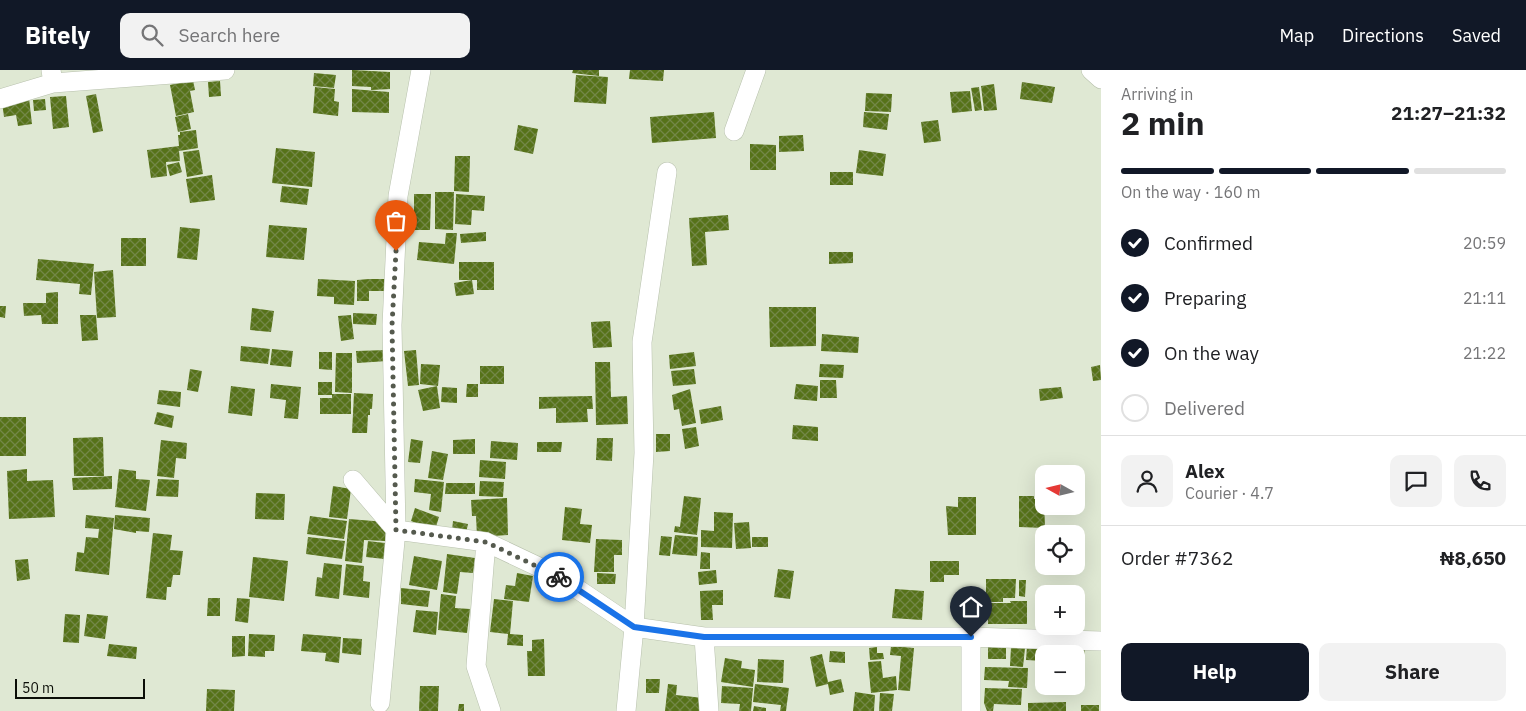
<!DOCTYPE html>
<meta charset="utf-8">
<style>
:root{--surface:#fff;--page:#f2f2f2;--text:#202124;--muted:#757577;--line:#e0e0e0;--accent:#111827}
body{margin:0;font-family:"IBM Plex Sans",sans-serif;background:var(--page);color:var(--text);height:100vh;display:flex;flex-direction:column;font-size:19px;white-space:nowrap}
*{box-sizing:border-box;margin:0}
p{font-size:16px;color:var(--muted)}
.icon{flex:none;width:28px;height:28px;fill:none;stroke:currentColor;stroke-width:2;stroke-linecap:round;stroke-linejoin:round}
.map{position:relative;flex:1;overflow:hidden}
.details{display:flex;flex-direction:column;background:var(--surface);width:425px}
.details>*{flex:none}
.needle{width:32px;rotate:278deg}
.tools{position:absolute;left:1035px;top:395px;display:grid;gap:10px}
.tools a{display:grid;place-items:center;width:50px;height:50px;border-radius:10px;background:var(--surface);box-shadow:0 5px 20px #0002;font-size:25px}
.scale{position:absolute;left:15px;bottom:12px;width:130px;box-sizing:border-box;padding-left:5px;border:2px solid #0b0e07;border-top:0;font-size:14px;line-height:18px;white-space:nowrap;color:#0b0e07;-webkit-text-stroke:4px #dfe8d3;paint-order:stroke}
.pin{position:absolute;display:grid;place-items:center;width:42px;height:42px;color:#fff;margin:-51px -21px;border-radius:50% 50% 50% 0;rotate:-45deg;box-shadow:0 0 5px #0007}
.pin .icon{rotate:45deg}
.courier{position:absolute;display:grid;place-items:center;width:50px;height:50px;margin:-25px;border:4px solid #1a73e8;border-radius:50%;background:#fff;color:#222;box-shadow:0 1px 6px #0007}
.summary em{font-style:normal;font-weight:700}
.summary div{display:flex;flex-direction:column-reverse}
.summary{display:flex;align-items:center;justify-content:space-between;height:85px;padding:0 20px}
h1{font-size:32px;font-weight:700;line-height:38px}
.bar{display:grid;grid-template-columns:repeat(4,1fr);gap:8px 5px;align-content:center;height:60px;padding:0 20px}
.bar i{height:6px;border-radius:4px;background:var(--line)}
.bar .active{background:var(--accent)}
.bar p{grid-column:span 4}
.line{display:flex;align-items:center;gap:12px;padding:0 20px;border-top:1px solid var(--line)}
.line div{flex:1}
.round{display:grid;place-items:center;flex:none;width:52px;height:52px;border-radius:10px;background:var(--page)}
ol{padding:0 20px;list-style:none}
li{display:flex;align-items:center;gap:15px;height:55px}
li p{margin-inline-start:auto}
li .icon{padding:5px;border-radius:50%;background:var(--accent);color:#fff;stroke-width:4}
li:last-child{color:var(--muted)}
li i{width:28px;height:28px;border:2px solid var(--line);border-radius:50%}
.primary-button{display:flex;gap:10px;margin-top:auto;padding:10px 20px}
.primary-button a{flex:1;height:58px;border-radius:10px;background:var(--accent);color:#fff;font-size:20px;font-weight:700;line-height:58px;text-align:center}
.primary-button a+a{background:var(--page);color:var(--text)}
header{display:flex;align-items:center;gap:30px;box-sizing:border-box;height:70px;padding:0 25px;background:var(--accent);color:#fff}
header strong{font-size:24px}
nav{display:flex;gap:28px;margin-inline-start:auto;font-size:18px}
.search{width:350px;height:45px;background:var(--page);display:flex;align-items:center;gap:12px;box-sizing:border-box;padding:0 18px;border-radius:10px;color:var(--muted);font-size:19px}
main{display:flex;flex:1;min-height:0}
.map>svg:first-child{display:block}
.building{fill:url(#building-cross-hatch)}
.lines{fill:none;stroke-linecap:round;stroke-linejoin:round}
.minor-casing{stroke:#b7c0ac;stroke-width:20}
.minor{stroke:#fff;stroke-width:19}
.done{stroke:#555a4e;stroke-width:5;stroke-dasharray:0 9}
.route{stroke:#1a73e8;stroke-width:6}
</style>
<header>
<strong>Bitely</strong>
<div class="search"><svg class="icon" aria-label="search" viewBox="0 0 24 24"><circle cx="10" cy="10" r="6"/><path d="M15 15l6 6"/></svg>Search here</div>
<nav><a>Map</a><a>Directions</a><a>Saved</a></nav>
</header>
<main>
<div class="map">
<svg width="1101" height="641" viewBox="0 0 1101 641">
<defs>
<pattern id="building-cross-hatch" width="8" height="8" patternUnits="userSpaceOnUse" patternTransform="scale(1.25)"><rect width="8" height="8" fill="#567219"/><path d="M0 0l8 8M0 8l8-8" fill="none" stroke="#738748"/></pattern>
</defs>
<rect width="100%" height="100%" fill="#dfe8d3"/>
<path class="building" d="M352,0L390,2V19L371,20V17L352,16Z
M573,0H599V6L572,3Z
M630,0H664L663,11L629,9Z
M314,3L336,5L334,18L313,16Z
M576,5L608,7L606,34L574,32Z
M193,10L195,20L190,21L194,42L176,46L170,15Z
M220,11L221,26L209,27L208,12Z
M1022,12L1055,17L1052,33L1020,29Z
M994,14L997,40L984,41L981,16Z
M315,17L335,19L334,31L339,32L338,46L313,43Z
M979,17L982,40L975,41L971,18Z
M352,19L389,22V43L352,42Z
M970,21L972,41L952,43L950,22Z
M866,23L892,24L891,42L865,41Z
M96,24L103,61L93,63L86,26Z
M66,26L69,57L53,59L50,27Z
M29,28L32,54L18,56L16,45L4,47L2,32Z
M45,29L46,40L34,41L33,30Z
M714,42L716,68L652,73L650,47Z
M864,42L889,44L887,60L863,57Z
M188,44L191,59L178,62L175,47Z
M938,50L941,71L924,73L921,52Z
M518,55L538,59L533,84L514,80Z
M196,60L198,78L179,81L180,91L166,92L167,106L151,108L147,80L179,76L178,65H180V62Z
M803,65L804,81L779,82V66Z
M750,74L776,75V100H750Z
M276,78L315,82L312,117L272,113Z
M199,80L203,104L187,107L183,82Z
M859,80L886,84L883,106L856,103Z
M455,86H470L469,122L454,121Z
M179,92L182,102L170,106L167,95Z
M830,102H853V115H830Z
M212,105L215,130L190,133L186,109Z
M282,116L309,119L307,135L280,132Z
M435,122H454L453,160L435,159Z
M414,124H431L430,160H414Z
M456,124L485,126L484,141L472,140L471,155L455,154Z
M728,145L729,160L705,162L707,195L692,196L689,148Z
M269,155L307,158L304,190L266,187Z
M180,157L200,159L197,190L177,188Z
M486,162V171L461,173L460,164Z
M446,163H457L454,194L417,190L419,172L445,174Z
M121,168H146V196H121Z
M829,182H853V193L829,194Z
M38,189L94,194L91,225L79,224L80,214L36,210Z
M459,192H494V220H477V210H459Z
M113,200L116,247L97,248L94,202Z
M318,209L355,211L354,235L334,234V227L317,226Z
M369,209H390L391,221H369V231H357V210Z
M472,210L474,224L456,226L454,213Z
M58,222V254H42L41,245L24,246L23,233H46V223Z
M0,236H6L5,248L0,247Z
M769,237H816V276L770,277Z
M252,238L274,241L271,262L250,260Z
M353,243L377,244L376,255L353,254Z
M80,245H96L98,270L82,271Z
M351,245L354,269L341,271L338,246Z
M610,251L612,277L593,278L591,252Z
M822,264L859,267L858,283L821,281Z
M241,276L270,279L268,294L240,291Z
M272,279L293,281L291,297L270,295Z
M387,280L388,291L357,293L356,281Z
M416,280L419,315L408,316L404,281Z
M319,282H332V300L319,299Z
M694,282L696,296L670,299L669,285Z
M336,283H352V323L335,322Z
M595,292H610L611,327L627,326L628,354L596,355Z
M421,294L440,295L438,316L420,314Z
M820,294L844,295L843,308L819,307Z
M1100,295L1101,310L1093,311L1091,297Z
M480,296H504V314H480Z
M190,299L202,301L198,322L187,320Z
M694,299L696,314L673,316L671,301Z
M820,310H836L837,328H820Z
M318,312H332V325H318Z
M271,314L301,317L298,349L284,348L286,330L270,328Z
M467,314H478V327H466Z
M796,314L818,316L817,331L794,329Z
M231,316L255,319L252,346L228,343Z
M437,316L440,338L423,341L418,320Z
M442,317L457,318V333L441,332Z
M1061,317L1063,328L1040,331L1039,319Z
M690,319L696,353L682,356L679,339L674,340L672,325Z
M159,320L181,322L180,337L157,334Z
M354,323L373,324L372,339H370V345H368L367,363H352Z
M332,324H351V344H320V328H332Z
M592,326L593,339H587L588,352L556,353V338L539,339V327Z
M721,336L723,350L701,354L699,340Z
M157,342L174,346L172,358L154,354Z
M0,347H26V386H0Z
M793,355L818,357V371L792,369Z
M696,357L699,376L685,379L682,359Z
M656,364H670V381L656,382Z
M103,367L104,406H74L73,368Z
M597,368H613L612,391L596,390Z
M411,369L423,371L420,393L408,392Z
M475,369V384H453V370Z
M161,370L187,373L186,389L176,388L174,408L157,406Z
M491,371L518,373L517,390L490,388Z
M537,372H562L561,382H537Z
M432,381L448,384L443,410L428,408Z
M480,390L506,392L505,409L479,407Z
M27,399V411L53,410L55,447L9,449L7,401Z
M119,399L136,401V409L150,410L146,441L115,437Z
M112,406V419L73,420L72,408Z
M158,409L179,410L178,427L156,426Z
M415,409L444,412L441,442L429,440L431,424L414,422Z
M480,411L504,412L503,427L479,426Z
M446,413H475V424H445Z
M333,416L351,419L347,449L329,447Z
M256,423L285,424L284,450L255,449Z
M684,426L701,428L697,465L674,462L675,456L680,457Z
M1019,426H1034V429H1044L1045,458L1019,457Z
M958,427H976V465H948L946,436L958,437Z
M507,428L508,465L477,467L476,446H472L471,430Z
M565,437L582,439L580,454L592,455L590,473L562,470Z
M415,438L439,447L435,460L411,451Z
M714,442L733,443L732,478L701,477V460L714,461Z
M86,445L114,448L112,469L102,468L112,469L109,505L75,501L77,482L84,483L86,467L98,468L99,459L85,458Z
M115,445L150,448L149,462L136,461V463L114,459Z
M310,446L347,451L344,469L307,464Z
M349,449L386,452L385,471L364,470L362,493L345,491Z
M453,451L468,454L466,463L452,461Z
M749,452L751,478L736,479L734,453Z
M153,463L172,465L170,480L183,481L180,505H173L171,517H167L166,530L146,528Z
M675,465L698,467L697,486L672,484Z
M661,466L672,467L670,486L659,485Z
M308,467L345,471L342,489L306,484Z
M752,467H768V477H752Z
M596,469L622,470V485H614V502H594Z
M368,471L385,473L384,489L366,487Z
M701,482L710,483V499H700Z
M447,484L475,488L473,503L460,502L457,524L443,522Z
M414,486L442,491L437,520L409,515Z
M253,487L288,491L284,531L249,527Z
M28,489L30,509L17,511L15,490Z
M930,491H959V505H944V512H930Z
M324,493L342,495L339,529L315,526L317,507L322,508Z
M346,494L364,496L363,511L370,512L369,528L343,525Z
M778,499L794,501L790,529L774,527Z
M716,500L717,513L699,515L698,502Z
M517,503L533,506L529,532L504,529L506,515L515,516Z
M597,503L616,504L615,514H597Z
M986,509H1016L1015,528H1003V532H986Z
M1019,510H1026L1025,527L1019,526Z
M401,518L430,521L428,537L401,534Z
M895,519L924,521L922,550L892,548Z
M723,520V535H712L713,550H701L700,521Z
M441,524L456,526L455,538L470,539L467,563L438,560Z
M208,528H220V546H207Z
M237,528L250,529L248,553L235,551Z
M494,529L513,531L510,564L523,565V576L507,575L508,564L490,562Z
M1010,531H1027V554H988V533H1011Z
M416,540L438,542L436,565L413,562Z
M65,544L80,545L79,573L63,572Z
M87,544L108,546L105,569L84,566Z
M249,564L275,565L274,581H265V587L248,586Z
M303,564L341,567L339,593L325,591L326,583L301,581Z
M232,566H245V586L232,587Z
M343,568L362,569L361,585L342,583Z
M544,569L545,606H528L527,581H532V570Z
M109,574L137,577L136,589L107,586Z
M891,576L914,578L910,621L898,620L901,586L890,585Z
M1027,576L1051,578L1050,584H1044V591L1026,590Z
M1061,576L1085,577L1084,587L1076,586V584H1061Z
M877,577V583H883L884,589L870,590L869,578Z
M988,577H1006V589H988Z
M1011,577L1025,578L1023,597L1010,596Z
M830,581L845,582V593L829,592Z
M822,584L828,612L841,609L844,622L830,625L828,614L816,617L810,587Z
M725,588L742,591L741,598L755,600L753,617L721,612Z
M758,589L784,590L783,613L757,612Z
M881,591L883,608L896,606L897,620L871,623L868,592Z
M985,597L1028,598L1027,618L1008,617L1009,611L984,610Z
M646,609H660L659,623H646Z
M668,614L677,615L676,625L703,628L701,641H665Z
M755,614L789,618L786,641H780L781,635L753,632Z
M420,616H439L438,641H419Z
M722,616L753,618L751,641H739L740,634L721,633Z
M985,618L1022,619L1021,635L994,634L993,641H987L984,633Z
M207,619L235,620L234,641H206Z
M855,622L875,625L874,641H853Z
M880,623L894,624L892,641H879Z
M1066,632V641H1028V633Z
M459,634H464V641H458Z
M1081,635H1099V641H1081Z
M754,636L766,638V641H753Z"/>
<g class="lines">
<g class="minor-casing">
<path id="minor" d="M1091,0L1101,9
M53,13L225,0
M0,29L53,13L51,0
M734,61L756,0
M353,410L396,460L486,472L558,506L634,557L704,567L709,641
M486,472L476,596L491,641
M704,567H971L1101,571
M380,633L396,460L392,255L398,126L421,0
M626,641L634,557L644,383L642,272L667,102
M971,641V567"/>
</g>
<use href="#minor" class="minor"/>
</g>
<g class="lines">
<path class="done" d="M396,181L392,255L396,460L486,472L559,507"/>
<path class="route" d="M559,507L634,557L704,567H971"/>
</g>
</svg>
<div class="tools">
<a><svg class="needle" viewBox="-14 -14 28 28"><path d="M0-13l5 13h-10z" fill="#e53935"/><path d="M0 13l5-13h-10z" fill="#757577"/></svg></a>
<a><svg class="icon" aria-label="locate" viewBox="0 0 24 24"><circle cx="12" cy="12" r="6"/><path d="M12 2v4M12 18v4M2 12h4M18 12h4"/></svg></a>
<a>+</a>
<a>−</a>
</div>
<div class="scale">50 m</div>
<div class="pin" style="left:396px;top:181px;background:#ea580c"><svg class="icon" aria-label="bag" viewBox="0 0 24 24"><path d="M5 8h14l-1 12H6zM9 8a3 3 0 0 1 6 0"/></svg></div>
<div class="pin" style="left:971px;top:567px;background:#1f2937"><svg class="icon" aria-label="home" viewBox="0 0 24 24"><path d="M3 11l9-7 9 7M6 9v11h12V9"/></svg></div>
<div class="courier" style="left:559px;top:507px"><svg class="icon" aria-label="bike" viewBox="0 0 24 24"><circle cx="6" cy="16" r="4"/><circle cx="18" cy="16" r="4"/><path d="M6 16l4-8h5l3 8M10 8l3 8H6M13 5h3"/></svg></div>
</div>
<section class="details">
<div class="summary"><div><h1>2 min</h1><p>Arriving in</p></div><em>21:27–21:32</em></div>
<div class="bar"><i class="active"></i><i class="active"></i><i class="active"></i><i></i><p>On the way · 160 m</p></div>
<ol>
<li><svg class="icon" aria-label="check" viewBox="0 0 24 24"><path d="M5 12l5 5 9-10"/></svg>Confirmed<p>20:59</p></li>
<li><svg class="icon" aria-label="check" viewBox="0 0 24 24"><path d="M5 12l5 5 9-10"/></svg>Preparing<p>21:11</p></li>
<li><svg class="icon" aria-label="check" viewBox="0 0 24 24"><path d="M5 12l5 5 9-10"/></svg>On the way<p>21:22</p></li>
<li><i></i>Delivered</li>
</ol>
<div class="line" style="height:90px"><a class="round"><svg class="icon" aria-label="person" viewBox="0 0 24 24"><circle cx="12" cy="8" r="4"/><path d="M4 21q1-7 8-7t8 7"/></svg></a><div><b>Alex</b><p>Courier · 4.7</p></div><a class="round"><svg class="icon" aria-label="chat" viewBox="0 0 24 24"><path d="M4 5h16v11H9l-5 4z"/></svg></a><a class="round"><svg class="icon" aria-label="phone" viewBox="0 0 24 24"><path d="M5 4h4l2 5-3 2q2 4 5 5l2-3 5 2v4C11 20 4 13 5 4z"/></svg></a></div>
<div class="line" style="height:65px"><div>Order #7362</div><b>₦8,650</b></div>
<div class="primary-button"><a>Help</a><a>Share</a></div>
</section>
</main>
